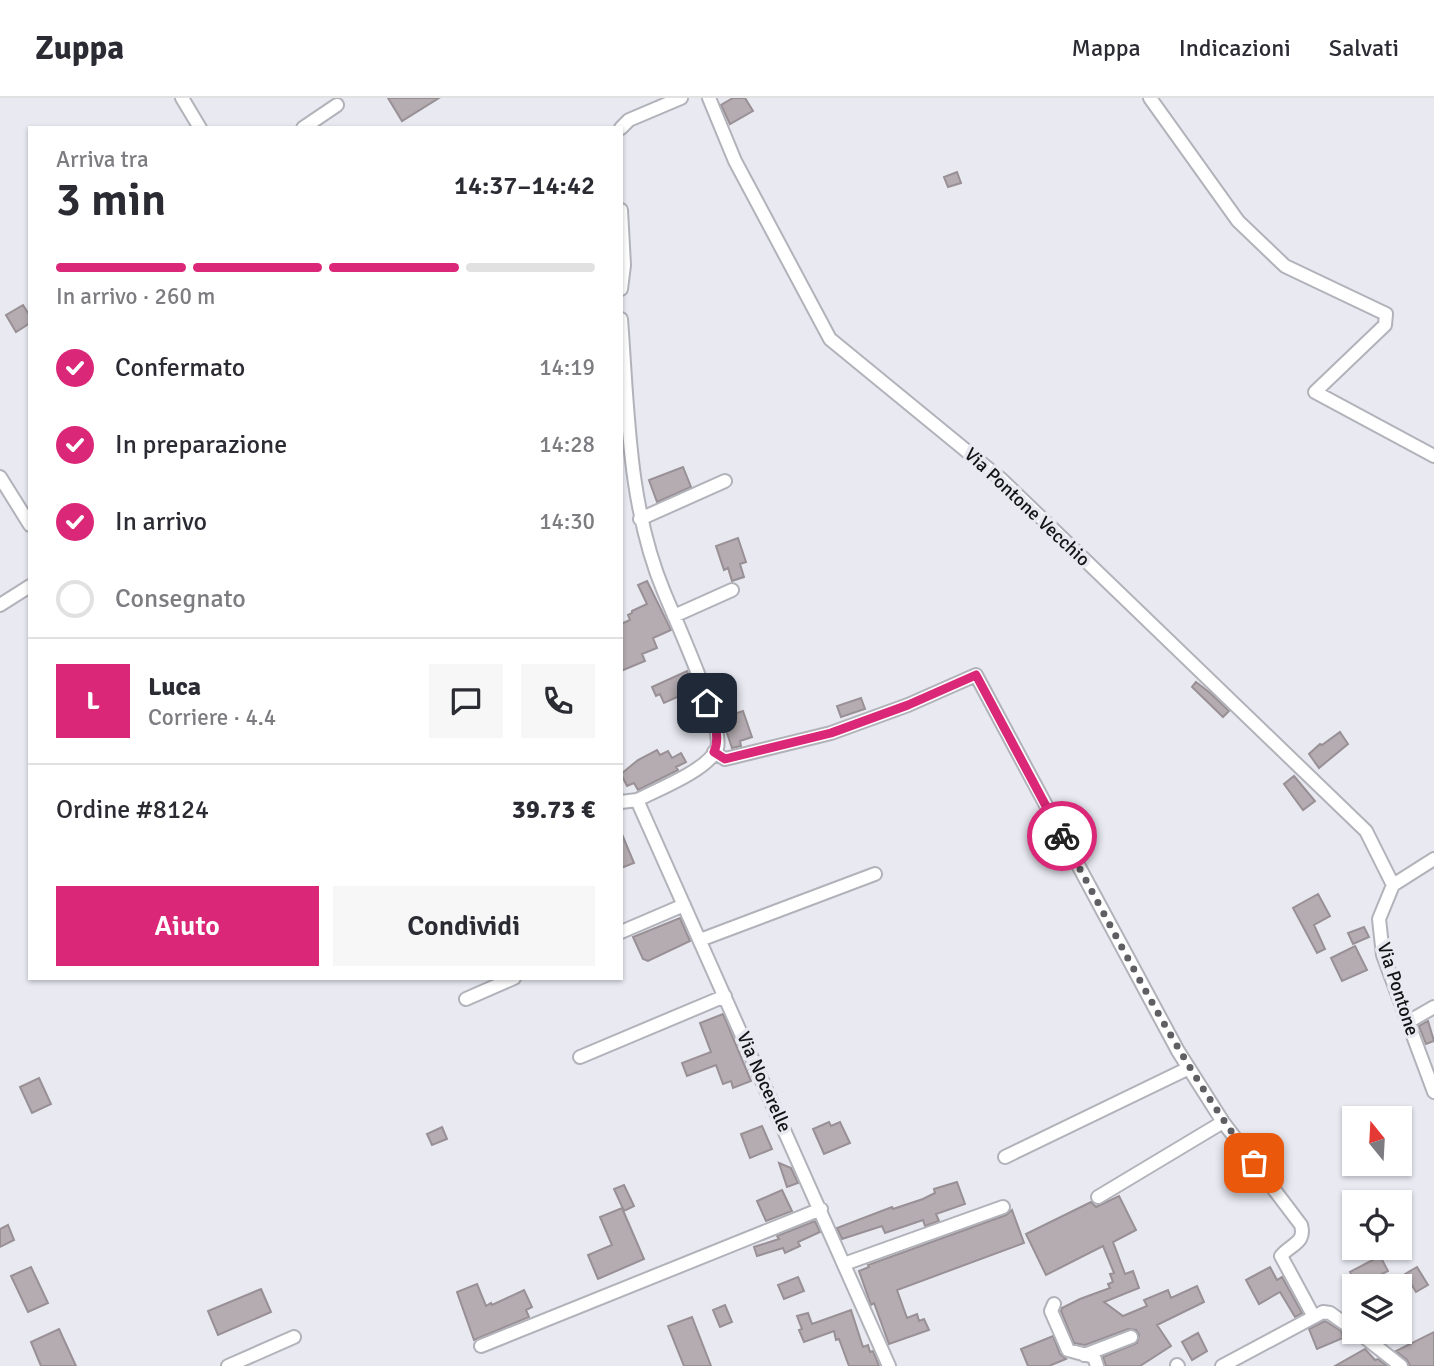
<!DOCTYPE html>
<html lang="it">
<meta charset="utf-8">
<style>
:root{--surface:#fff;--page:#f7f7f7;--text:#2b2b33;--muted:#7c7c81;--line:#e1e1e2;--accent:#db2777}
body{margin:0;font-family:Signika,sans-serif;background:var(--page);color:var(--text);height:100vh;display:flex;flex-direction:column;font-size:26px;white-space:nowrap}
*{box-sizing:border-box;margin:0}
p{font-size:23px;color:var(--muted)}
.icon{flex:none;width:38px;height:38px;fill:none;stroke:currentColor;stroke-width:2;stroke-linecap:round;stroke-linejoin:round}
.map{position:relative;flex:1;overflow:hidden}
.sheet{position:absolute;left:28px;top:28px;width:595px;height:854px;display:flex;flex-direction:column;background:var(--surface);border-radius:0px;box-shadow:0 2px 5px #0004}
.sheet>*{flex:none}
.needle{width:46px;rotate:342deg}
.tools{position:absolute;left:1342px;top:1008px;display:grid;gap:14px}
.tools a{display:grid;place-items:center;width:70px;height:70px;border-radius:0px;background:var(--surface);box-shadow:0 2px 5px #0004;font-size:35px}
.pin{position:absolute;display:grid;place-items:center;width:60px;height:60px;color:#fff;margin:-30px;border-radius:14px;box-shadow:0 4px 10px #0006}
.courier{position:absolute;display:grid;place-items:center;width:70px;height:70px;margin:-35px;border:5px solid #db2777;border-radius:50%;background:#fff;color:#222;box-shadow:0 2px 9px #0007}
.head em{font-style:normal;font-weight:600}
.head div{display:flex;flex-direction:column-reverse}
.head{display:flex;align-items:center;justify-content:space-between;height:119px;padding:0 28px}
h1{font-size:46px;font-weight:600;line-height:52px}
.bar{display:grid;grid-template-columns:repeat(4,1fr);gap:10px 7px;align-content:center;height:84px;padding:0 28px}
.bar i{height:9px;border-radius:5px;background:var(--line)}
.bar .on{background:var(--accent)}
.bar p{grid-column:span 4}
.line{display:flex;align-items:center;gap:18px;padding:0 28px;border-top:2px solid var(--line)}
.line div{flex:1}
.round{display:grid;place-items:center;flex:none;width:74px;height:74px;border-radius:0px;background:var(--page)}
ol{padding:0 28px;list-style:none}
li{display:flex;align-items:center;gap:21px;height:77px}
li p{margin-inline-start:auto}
li .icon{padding:7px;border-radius:50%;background:var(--accent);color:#fff;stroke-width:4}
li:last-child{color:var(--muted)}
li i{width:38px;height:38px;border:4px solid var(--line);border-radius:50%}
.button{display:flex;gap:14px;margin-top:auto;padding:14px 28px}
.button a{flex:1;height:80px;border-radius:0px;background:var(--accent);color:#fff;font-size:28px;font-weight:600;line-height:80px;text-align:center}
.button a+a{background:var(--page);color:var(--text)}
header{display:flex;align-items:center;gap:42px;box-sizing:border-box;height:98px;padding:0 35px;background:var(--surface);border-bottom:2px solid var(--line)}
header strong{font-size:33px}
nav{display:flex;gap:38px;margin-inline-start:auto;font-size:24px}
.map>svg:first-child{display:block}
.building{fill:#b4acb0;stroke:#989094;stroke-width:2}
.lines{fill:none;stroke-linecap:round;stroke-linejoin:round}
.minor-casing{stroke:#b2b3ba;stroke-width:16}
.minor{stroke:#fff;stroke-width:12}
.done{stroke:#5e5e63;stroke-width:7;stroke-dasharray:0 12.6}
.route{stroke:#db2777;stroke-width:9}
.labels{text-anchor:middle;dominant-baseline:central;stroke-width:7;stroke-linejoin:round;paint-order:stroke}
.street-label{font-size:19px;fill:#131316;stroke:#e8e9f1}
</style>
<header>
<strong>Zuppa</strong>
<nav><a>Mappa</a><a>Indicazioni</a><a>Salvati</a></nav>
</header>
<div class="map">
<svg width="1434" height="1268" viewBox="0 0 1434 1268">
<rect width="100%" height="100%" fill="#e8e9f1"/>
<path class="building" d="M388,0H439L402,23Z
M733,0H745L753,13L730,26L721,7Z
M957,74L961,85L948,89L944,79Z
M23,207L30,218V225L16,234L6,217Z
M683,369L691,389L657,404L649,382Z
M738,440L746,464L740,466L744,479L732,483L728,470L724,472L716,448Z
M647,483L671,532L653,540L657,550L642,556L645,563L621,573V526L630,522L628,517L632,515V513L647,506L638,487Z
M687,573L695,591L664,605L660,596L656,598L652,589Z
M1196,584L1209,594L1229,613L1223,619L1192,589Z
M861,600L865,611L841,619L837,608Z
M701,610L705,624L695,627L691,613Z
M743,613L752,639L740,643L741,648L732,650L722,620Z
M1340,634L1348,646L1319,670L1309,656L1320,646L1322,647Z
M657,652L660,657L668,653L672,660L681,655L686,664L676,669L678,672L638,692L634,685L627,688L621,676L638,662Z
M1294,678L1315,703L1303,712L1284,686Z
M621,734L634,765L621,770Z
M1318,796L1330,818L1314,827L1325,851L1317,855L1293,810Z
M680,820L690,843L648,863L643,861L633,839Z
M1364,829L1369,839L1353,846L1348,835Z
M1355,848L1367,872L1342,883L1331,860Z
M723,916L751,983L733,990L731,983L723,986L716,967L687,978L682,965L711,954L700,925Z
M1428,923L1434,943L1426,946L1419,928Z
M39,980L51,1006L32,1015L20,989Z
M829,1024L831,1028L840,1024L850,1045L824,1056L813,1031Z
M762,1028L772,1051L750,1060L741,1036Z
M442,1029L447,1041L432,1047L427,1036Z
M779,1065L791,1070L798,1085L787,1089Z
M957,1084L965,1106L936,1116L939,1123L925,1128L923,1122L885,1135L882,1128L842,1141L837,1130L892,1109L893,1111L923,1101L935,1095L934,1091Z
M624,1087L634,1108L624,1113L614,1091Z
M782,1092L792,1113L766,1123L757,1103Z
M1119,1098L1136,1132L1113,1144L1125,1176L1133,1173L1139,1190L1104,1204L1123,1218L1147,1208L1144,1202L1168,1192L1171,1200L1197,1188L1204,1204L1157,1227L1171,1248L1140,1268H1106L1103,1259L1137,1245L1139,1237L1136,1232L1128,1231L1085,1247L1074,1245L1061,1213L1062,1210L1080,1201L1110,1190L1108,1186L1113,1184L1110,1176L1114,1175L1103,1148L1046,1177L1026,1136L1091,1104L1096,1109Z
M622,1110L644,1161L598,1181L588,1157L612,1147L600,1119Z
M1012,1112L1024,1145L897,1192L907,1220L917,1216L919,1223L924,1221L929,1232L889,1246L874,1205L871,1207L859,1173L869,1169L868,1167L1006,1117Z
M815,1123L820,1134L798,1144L800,1148L785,1155L783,1150L757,1158L754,1149L779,1141L777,1138Z
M8,1127L14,1142L0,1149V1131Z
M1380,1158L1388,1173L1358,1188L1350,1174Z
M31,1169L48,1205L28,1214L11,1178Z
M1270,1169L1277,1182L1282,1179L1302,1215L1295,1219L1280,1194L1259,1206L1246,1182Z
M1417,1169L1428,1187L1416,1194L1405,1176Z
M798,1179L804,1193L784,1201L778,1187Z
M477,1186L486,1208L491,1205L492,1207L524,1192L532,1209L526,1212L529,1219L474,1242L457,1194Z
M261,1191L271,1214L218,1237L208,1213Z
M725,1207L732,1224L720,1229L713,1212Z
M851,1212L863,1249L868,1247L870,1254L873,1253L879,1268H849L839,1241L836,1242L834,1233L804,1244L799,1232L802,1231L797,1218L808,1215L812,1226Z
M692,1219L711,1268H684L668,1228Z
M1325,1223L1341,1233L1343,1240L1317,1251L1309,1231Z
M59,1231L76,1268H41L31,1244Z
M1434,1234V1268H1410L1407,1262L1396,1253Z
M1198,1235L1207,1253L1192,1262L1182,1244Z
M1053,1238L1060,1256L1066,1261L1049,1268H1028L1021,1251Z
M1365,1251L1375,1262L1378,1261L1387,1268H1335Z"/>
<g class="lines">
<g class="minor-casing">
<path id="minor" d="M182,0L200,30
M709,0L735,63L830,241L1002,382L1366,733L1393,787
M1150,0L1238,123L1285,168L1386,216L1385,227L1315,294L1434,358
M303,30L337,7
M621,30L629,22L681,0
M621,112L624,167L621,191
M621,221C628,313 628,408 664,494C675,521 724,627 717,650C710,671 657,692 637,702
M0,379L30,427
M640,421L725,383
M0,507L30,488
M674,518L732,492
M714,654L725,661L831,635L908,607L976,577L1178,953L1223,1024L1301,1127C1306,1145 1291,1146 1281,1158L1314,1219
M621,704L637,702L889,1268
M1393,787L1379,821L1383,857L1434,994
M1393,787L1434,761
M621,834L684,807
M700,842L875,776
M466,901L514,880
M1408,924L1434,909
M580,959L725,898
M1005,1059L1189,970
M1098,1099L1223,1024
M844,1166L1003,1109
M1054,1206L1051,1213L1068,1252L1094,1259L1097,1268
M1358,1234L1401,1268
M481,1248L821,1111
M1084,1257L1131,1239
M1177,1267L1178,1268
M228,1268L294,1239
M1222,1268L1323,1214L1330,1215L1354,1232"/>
</g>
<use href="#minor" class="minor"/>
</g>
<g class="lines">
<path class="done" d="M1062,738C1123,849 1178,963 1254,1065"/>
<path class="route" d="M707,605C713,620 721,638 714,654L725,661L831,635L908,607L976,577L1062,738"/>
</g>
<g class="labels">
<g class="street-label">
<text transform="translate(1027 409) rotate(43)">Via Pontone Vecchio</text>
<text transform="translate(1398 891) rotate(72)">Via Pontone</text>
<text transform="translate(764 984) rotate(66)">Via Nocerelle</text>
</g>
</g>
</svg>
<div class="tools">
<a><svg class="needle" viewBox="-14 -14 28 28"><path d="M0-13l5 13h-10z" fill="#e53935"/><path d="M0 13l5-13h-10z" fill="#7c7c81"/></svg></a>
<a><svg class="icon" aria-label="locate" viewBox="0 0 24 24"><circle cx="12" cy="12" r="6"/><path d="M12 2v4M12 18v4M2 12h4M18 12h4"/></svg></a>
<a><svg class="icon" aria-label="layers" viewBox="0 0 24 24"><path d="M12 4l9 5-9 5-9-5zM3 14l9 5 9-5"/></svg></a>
</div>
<div class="pin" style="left:1254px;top:1065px;background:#ea580c"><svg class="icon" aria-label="bag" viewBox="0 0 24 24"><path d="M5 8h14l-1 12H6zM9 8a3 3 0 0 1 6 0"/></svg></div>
<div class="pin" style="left:707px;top:605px;background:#1f2937"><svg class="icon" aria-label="home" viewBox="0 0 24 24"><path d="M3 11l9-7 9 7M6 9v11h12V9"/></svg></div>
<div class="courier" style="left:1062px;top:738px"><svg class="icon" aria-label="bike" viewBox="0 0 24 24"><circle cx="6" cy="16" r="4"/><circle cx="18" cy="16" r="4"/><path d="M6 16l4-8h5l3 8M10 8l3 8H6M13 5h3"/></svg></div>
<section class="sheet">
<div class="head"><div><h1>3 min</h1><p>Arriva tra</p></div><em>14:37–14:42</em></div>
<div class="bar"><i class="on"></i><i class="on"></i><i class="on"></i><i></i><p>In arrivo · 260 m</p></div>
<ol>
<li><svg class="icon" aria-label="check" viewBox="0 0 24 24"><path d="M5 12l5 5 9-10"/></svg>Confermato<p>14:19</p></li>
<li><svg class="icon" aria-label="check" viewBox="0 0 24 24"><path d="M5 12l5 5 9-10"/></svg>In preparazione<p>14:28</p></li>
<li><svg class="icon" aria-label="check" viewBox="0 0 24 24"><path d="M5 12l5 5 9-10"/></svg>In arrivo<p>14:30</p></li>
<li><i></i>Consegnato</li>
</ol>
<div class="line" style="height:126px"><b class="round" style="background:var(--accent);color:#fff">L</b><div><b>Luca</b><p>Corriere · 4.4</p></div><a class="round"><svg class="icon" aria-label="chat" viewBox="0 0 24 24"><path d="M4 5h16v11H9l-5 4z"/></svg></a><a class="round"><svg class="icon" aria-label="phone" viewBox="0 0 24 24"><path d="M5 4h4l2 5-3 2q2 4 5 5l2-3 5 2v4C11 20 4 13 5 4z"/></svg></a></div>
<div class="line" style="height:91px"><div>Ordine #8124</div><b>39.73 €</b></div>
<div class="button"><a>Aiuto</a><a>Condividi</a></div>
</section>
</div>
